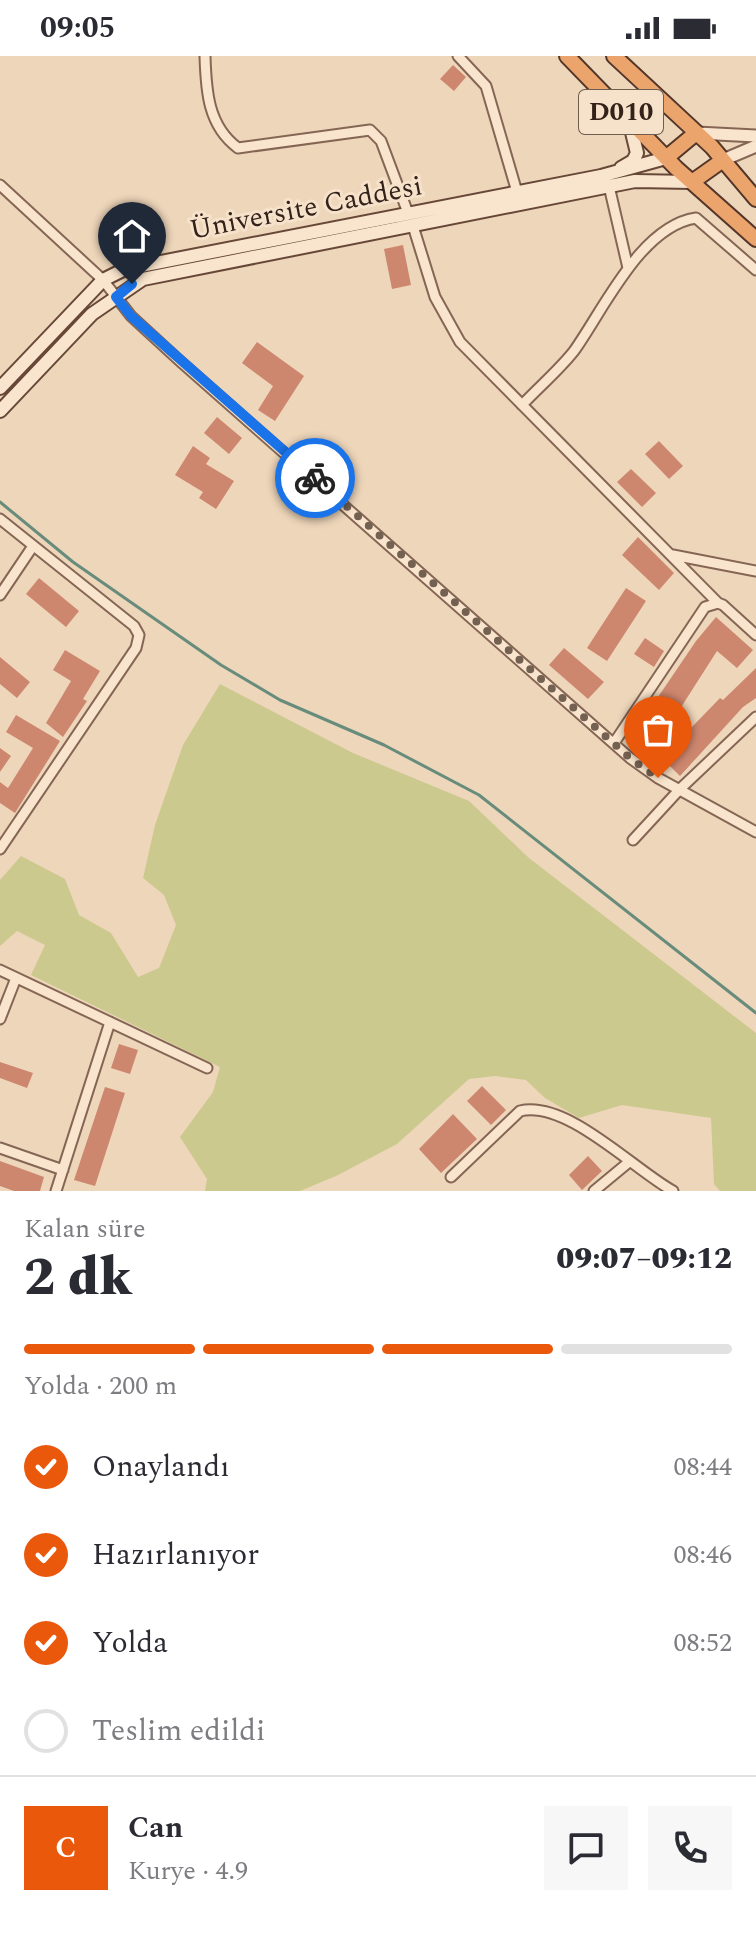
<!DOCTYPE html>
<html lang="tr">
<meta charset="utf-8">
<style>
:root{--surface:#fff;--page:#f7f7f7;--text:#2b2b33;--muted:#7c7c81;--line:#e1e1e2;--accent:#ea580c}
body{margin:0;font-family:Spectral,serif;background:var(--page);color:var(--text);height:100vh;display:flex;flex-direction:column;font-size:30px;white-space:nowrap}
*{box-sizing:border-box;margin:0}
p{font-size:26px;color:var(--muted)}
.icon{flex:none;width:44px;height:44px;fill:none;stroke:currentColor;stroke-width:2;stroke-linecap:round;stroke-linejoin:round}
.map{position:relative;height:1135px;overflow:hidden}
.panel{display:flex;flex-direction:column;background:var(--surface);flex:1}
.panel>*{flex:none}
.pin{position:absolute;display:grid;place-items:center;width:68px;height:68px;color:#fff;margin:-82px -34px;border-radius:50% 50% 50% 0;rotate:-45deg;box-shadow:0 0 8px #0007}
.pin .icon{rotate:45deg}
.courier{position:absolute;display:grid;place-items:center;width:80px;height:80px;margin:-40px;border:6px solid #1a73e8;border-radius:50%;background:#fff;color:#222;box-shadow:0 2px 10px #0007}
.summary em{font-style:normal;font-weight:800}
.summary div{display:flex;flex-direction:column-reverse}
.summary{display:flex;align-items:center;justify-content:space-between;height:136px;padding:0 24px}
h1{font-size:52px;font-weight:800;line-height:60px}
.bar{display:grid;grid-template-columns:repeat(4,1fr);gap:12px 8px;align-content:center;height:96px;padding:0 24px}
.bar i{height:10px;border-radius:6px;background:var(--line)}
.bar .active{background:var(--accent)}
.bar p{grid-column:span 4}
.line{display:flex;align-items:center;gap:20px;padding:0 24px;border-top:2px solid var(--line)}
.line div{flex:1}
.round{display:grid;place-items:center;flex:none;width:84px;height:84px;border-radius:0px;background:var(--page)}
ol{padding:0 24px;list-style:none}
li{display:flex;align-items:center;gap:24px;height:88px}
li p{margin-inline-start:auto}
li .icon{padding:8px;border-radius:50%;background:var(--accent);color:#fff;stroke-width:4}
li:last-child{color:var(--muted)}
li i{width:44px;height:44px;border:4px solid var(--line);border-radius:50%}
.status{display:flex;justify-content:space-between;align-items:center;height:56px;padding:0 40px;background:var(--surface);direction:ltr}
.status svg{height:22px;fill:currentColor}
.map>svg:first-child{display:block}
.green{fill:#ccc98f}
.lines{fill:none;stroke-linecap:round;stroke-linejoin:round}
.stream{stroke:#678c7c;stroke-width:3}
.building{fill:#ce876f}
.minor-casing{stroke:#856655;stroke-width:13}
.tertiary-casing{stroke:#856655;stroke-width:15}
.secondary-casing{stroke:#674838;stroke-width:16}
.trunk-casing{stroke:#52362a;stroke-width:18}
.minor{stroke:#f9e5cd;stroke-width:9}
.tertiary{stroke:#f9e5cd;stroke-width:11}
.secondary{stroke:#f9e5cd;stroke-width:12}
.trunk{stroke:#eba46c;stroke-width:14}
.done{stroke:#756152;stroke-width:8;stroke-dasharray:0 14.4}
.route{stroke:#1a73e8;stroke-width:10}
.labels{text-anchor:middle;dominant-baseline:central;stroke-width:6;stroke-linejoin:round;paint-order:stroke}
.shield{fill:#f6e2ca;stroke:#6e5c4f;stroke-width:2}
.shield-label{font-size:26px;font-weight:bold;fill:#34221a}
.street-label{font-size:28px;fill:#34221a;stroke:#f6e2ca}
</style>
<div class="status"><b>09:05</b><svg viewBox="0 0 49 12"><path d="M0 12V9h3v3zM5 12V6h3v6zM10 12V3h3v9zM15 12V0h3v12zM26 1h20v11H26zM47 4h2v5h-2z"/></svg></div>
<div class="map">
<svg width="756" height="1135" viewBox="0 0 756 1135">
<rect width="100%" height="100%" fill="#eed6ba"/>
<path class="green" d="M220,628L353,697L469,745L529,802L756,977V1135H720L714,1128L711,1062L622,1049L579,1062L545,1042L526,1024L495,1020L469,1023L397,1088L336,1120L300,1135H205L207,1123L180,1081L213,1036L220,1011L31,919L45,889L17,875L0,890V824L21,800L65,823L79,859L111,877L138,921L159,912L176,869L164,839L143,822L155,769L183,689Z"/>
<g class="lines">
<path class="stream" d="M0,446L73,506L221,609L280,644L384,689L479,739L756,957"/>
</g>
<path class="building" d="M453,9L466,21L454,35L440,23Z
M403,189L411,229L392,233L384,193Z
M257,286L304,320L275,365L258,354L273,330L242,307Z
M217,361L242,382L229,398L204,377Z
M659,385L683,410L669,423L645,398Z
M193,390L210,402L206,408L234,425L216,453L199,442L203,436L175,419Z
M631,413L656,437L642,451L617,426Z
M638,481L674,517L659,534L622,499Z
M39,522L79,555L66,571L26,538Z
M626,532L646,545L607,605L587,592Z
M716,561L753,594L737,612L717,595L655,692L633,678L696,585Z
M645,582L664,595L654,611L634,598Z
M564,592L604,626L588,643L549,609Z
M65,594L100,615L83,643L87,645L63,681L46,667L71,625L53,614Z
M0,601L30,626L17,642L0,628Z
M756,612V642L743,651L680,720L662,702L720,642L723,644Z
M16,659L60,685L15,757L0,747V726L8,732L33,692L6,676Z
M0,692L11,700L0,716Z
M119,988L138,994L130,1018L111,1012Z
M0,1006L33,1017L27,1032L0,1022Z
M482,1030L506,1054L491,1069L467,1045Z
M105,1031L125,1037L95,1130L74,1124Z
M453,1058L477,1083L441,1117L419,1093Z
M588,1100L602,1115L582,1134L569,1119Z
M0,1105L44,1121L40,1135H14L0,1130Z"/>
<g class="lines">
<g class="minor-casing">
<path id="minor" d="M205,0C206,35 208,70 238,92L370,74L381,85L408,157
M458,0L486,30L517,136
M0,129L103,224L131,260L181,306L630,702L658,722L756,776
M609,130L628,212
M413,170L435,241L460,286L718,547
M522,349C539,331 559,314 574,295C604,253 641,170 696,162L756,214
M0,463L134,570L139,579L136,592L0,793
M673,499L756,515
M0,539L33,490
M614,687L705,551L718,547L723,549L756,579
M633,784L680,733L756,661
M0,914L207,1012
M0,963L16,922
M0,1092L63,1114
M451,1121L520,1055C567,1044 633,1113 673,1135
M56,1135L110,966
M594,1135L629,1106"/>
</g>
<g class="tertiary-casing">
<path id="tertiary" d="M697,77L756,80
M723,104L756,90"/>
</g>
<g class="secondary-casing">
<path id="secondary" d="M621,112L633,105L637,97L630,68
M0,332L103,224L125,213L601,120L666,102
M0,355L92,258L143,223L635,125L692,126"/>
</g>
<g class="trunk-casing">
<path id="trunk" d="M567,0L676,112L756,183
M614,0L712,91L756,143
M666,102L696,77
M692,126L723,104"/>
</g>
<use href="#minor" class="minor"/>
<use href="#tertiary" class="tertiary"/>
<use href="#secondary" class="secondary"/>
<use href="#trunk" class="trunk"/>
</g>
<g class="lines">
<path class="done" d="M315,422L630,702L658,722"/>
<path class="route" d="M132,228L116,241L131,260L315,422"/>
</g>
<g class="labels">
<rect class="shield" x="579" y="34" width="84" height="44" rx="6"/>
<g class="shield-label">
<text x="621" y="56">D010</text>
</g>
<g class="street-label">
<text transform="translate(306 152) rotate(-11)">Üniversite Caddesi</text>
</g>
</g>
</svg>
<div class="pin" style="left:658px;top:722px;background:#ea580c"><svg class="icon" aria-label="bag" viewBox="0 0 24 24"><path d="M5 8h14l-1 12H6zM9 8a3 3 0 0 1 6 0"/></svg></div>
<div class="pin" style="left:132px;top:228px;background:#1f2937"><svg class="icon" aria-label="home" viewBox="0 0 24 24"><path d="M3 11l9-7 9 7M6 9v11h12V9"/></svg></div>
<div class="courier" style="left:315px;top:422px"><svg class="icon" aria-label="bike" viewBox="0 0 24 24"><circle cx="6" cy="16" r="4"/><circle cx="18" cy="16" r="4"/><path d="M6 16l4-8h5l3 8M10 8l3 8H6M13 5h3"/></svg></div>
</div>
<section class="panel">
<div class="summary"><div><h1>2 dk</h1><p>Kalan süre</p></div><em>09:07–09:12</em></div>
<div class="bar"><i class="active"></i><i class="active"></i><i class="active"></i><i></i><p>Yolda · 200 m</p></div>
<ol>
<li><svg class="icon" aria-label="check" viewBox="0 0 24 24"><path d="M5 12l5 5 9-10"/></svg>Onaylandı<p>08:44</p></li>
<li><svg class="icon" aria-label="check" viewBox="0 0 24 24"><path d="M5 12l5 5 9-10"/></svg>Hazırlanıyor<p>08:46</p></li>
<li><svg class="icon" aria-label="check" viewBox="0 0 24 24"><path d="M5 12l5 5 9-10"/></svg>Yolda<p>08:52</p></li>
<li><i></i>Teslim edildi</li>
</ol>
<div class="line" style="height:144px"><b class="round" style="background:var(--accent);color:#fff">C</b><div><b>Can</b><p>Kurye · 4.9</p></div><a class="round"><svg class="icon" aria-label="chat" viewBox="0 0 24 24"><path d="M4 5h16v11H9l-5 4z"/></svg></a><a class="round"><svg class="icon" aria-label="phone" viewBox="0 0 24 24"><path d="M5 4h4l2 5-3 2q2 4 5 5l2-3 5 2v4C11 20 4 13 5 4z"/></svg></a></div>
</section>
